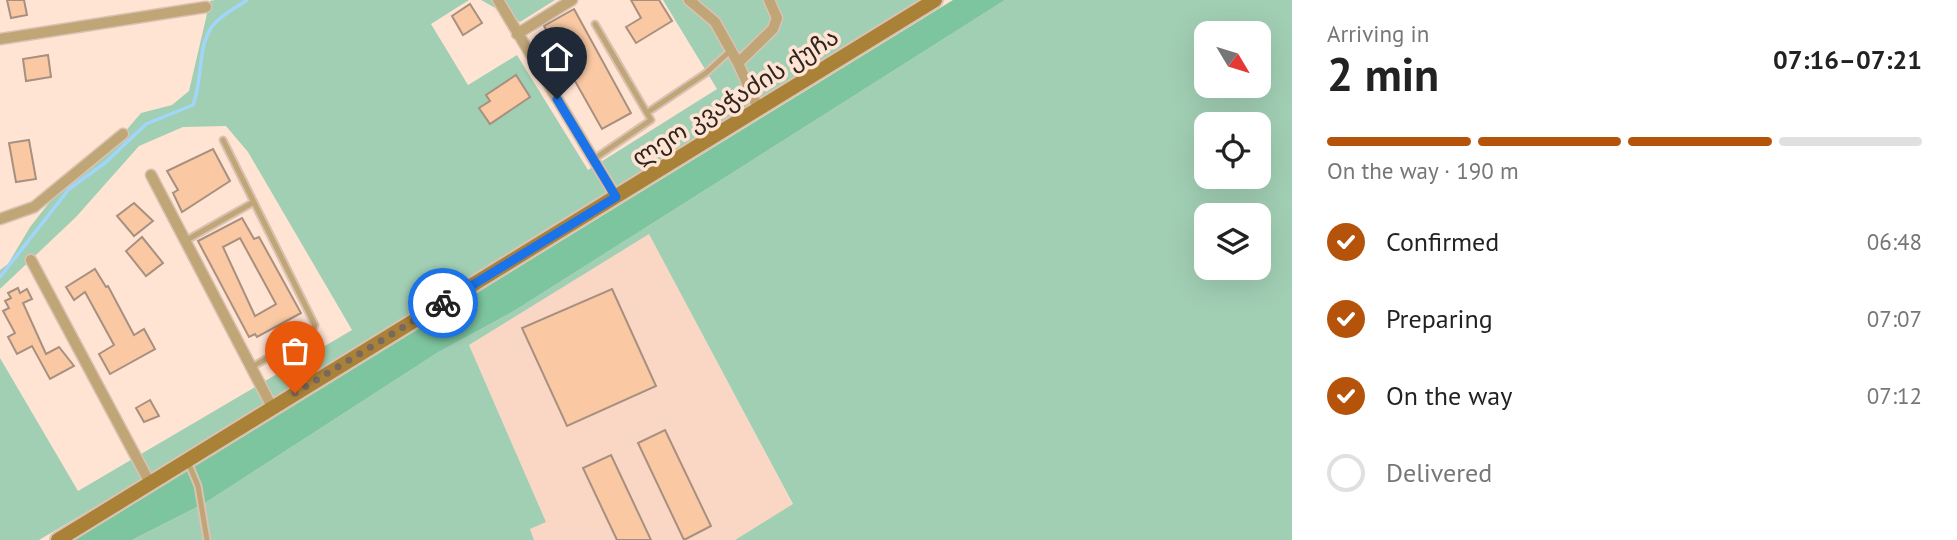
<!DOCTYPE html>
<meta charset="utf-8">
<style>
:root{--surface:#fff;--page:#f6f6f6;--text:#222;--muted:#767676;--line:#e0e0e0;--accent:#b45309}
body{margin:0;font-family:"PT Sans","Noto Sans Georgian",sans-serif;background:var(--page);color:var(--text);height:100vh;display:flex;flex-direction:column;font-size:26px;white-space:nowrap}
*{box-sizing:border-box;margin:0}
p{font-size:23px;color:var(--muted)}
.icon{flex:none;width:38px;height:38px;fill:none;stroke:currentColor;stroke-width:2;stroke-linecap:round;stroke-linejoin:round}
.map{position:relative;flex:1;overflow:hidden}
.sheet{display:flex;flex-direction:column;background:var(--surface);width:665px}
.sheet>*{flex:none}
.needle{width:46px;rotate:128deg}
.tools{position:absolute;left:1194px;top:21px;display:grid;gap:14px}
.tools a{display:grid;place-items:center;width:77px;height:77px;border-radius:14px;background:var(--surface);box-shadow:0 7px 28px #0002;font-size:35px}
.pin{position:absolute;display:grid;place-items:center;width:60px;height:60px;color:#fff;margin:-72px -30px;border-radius:50% 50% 50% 0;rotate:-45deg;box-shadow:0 0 7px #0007}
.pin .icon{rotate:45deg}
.courier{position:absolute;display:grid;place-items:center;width:70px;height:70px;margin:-35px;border:5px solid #1a73e8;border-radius:50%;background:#fff;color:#222;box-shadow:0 2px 9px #0007}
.headline em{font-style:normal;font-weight:700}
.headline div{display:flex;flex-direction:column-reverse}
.headline{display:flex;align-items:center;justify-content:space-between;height:119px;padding:0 35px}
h1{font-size:46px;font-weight:700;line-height:52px}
.bar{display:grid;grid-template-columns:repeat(4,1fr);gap:10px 7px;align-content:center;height:84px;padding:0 35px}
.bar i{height:9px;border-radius:5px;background:var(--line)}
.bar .active{background:var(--accent)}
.bar p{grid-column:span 4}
ol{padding:0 35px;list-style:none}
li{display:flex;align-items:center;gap:21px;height:77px}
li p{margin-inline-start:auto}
li .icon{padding:7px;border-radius:50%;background:var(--accent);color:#fff;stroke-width:4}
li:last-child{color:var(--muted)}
li i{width:38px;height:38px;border:4px solid var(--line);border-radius:50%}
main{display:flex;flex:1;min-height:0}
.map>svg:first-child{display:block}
.built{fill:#f9d7c4}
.green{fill:#a1cfb4;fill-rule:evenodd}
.forest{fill:#7dc59e}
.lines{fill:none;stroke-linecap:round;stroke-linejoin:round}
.stream{stroke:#a2d5fa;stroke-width:3.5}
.building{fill:#fac9a4;stroke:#a7907f;stroke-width:2;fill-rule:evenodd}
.service-casing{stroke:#dac2b3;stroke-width:9}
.minor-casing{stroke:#dac2b3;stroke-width:13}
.secondary-casing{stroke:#dac2b3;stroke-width:18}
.service{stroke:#c0a577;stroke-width:5}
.minor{stroke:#c0a577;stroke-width:10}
.secondary{stroke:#aa8237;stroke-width:14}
.done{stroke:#78685e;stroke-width:7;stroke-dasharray:0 12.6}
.route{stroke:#1a73e8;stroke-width:9}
.labels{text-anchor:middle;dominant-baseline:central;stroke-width:7;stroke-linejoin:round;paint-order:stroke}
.street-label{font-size:24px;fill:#2f251f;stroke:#ffe4d4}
</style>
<main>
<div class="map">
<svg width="1292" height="540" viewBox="0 0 1292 540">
<rect width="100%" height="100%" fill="#ffe4d4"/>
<path class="built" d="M649,233L793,505L735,540H534L530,529L546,522L469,345Z"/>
<path class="green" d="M215,0H469L431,24L468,85L517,55L588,170L717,89L663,0H919L268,405L39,540H0V358L78,491L352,330L248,152L226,126L183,127L139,146L76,217L0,289V270L8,264L30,227L63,185L123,134L141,113L172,105L189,91L210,1Z
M481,0H555L520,22Z
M1005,0H1292V540H735L793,504L649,234L469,345L546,522L530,529L534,540H132L205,503L437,353L514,311ZM1206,33H1258V86H1206ZM1206,124H1258V177H1206ZM1206,215H1258V268H1206Z"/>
<path class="forest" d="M953,0H1005L514,311L437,353L205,503L132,540H75Z"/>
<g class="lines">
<path class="stream" d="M0,277L69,189L105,163L146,124L193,105C203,80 197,50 211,28C219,16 236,8 247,0"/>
</g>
<path class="building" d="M7,0H24L27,15L11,18Z
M631,0H659L672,21L636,43L626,27L641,18Z
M470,4L482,23L463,35L452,16Z
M574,9L631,113L602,129L544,26Z
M48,55L51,77L26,81L23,59Z
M516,75L530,97L490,124L479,108L490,101L486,95Z
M29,140L36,179L16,182L9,143Z
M213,149L230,181L182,212L173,193L178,190L167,171Z
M134,203L153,221L134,236L117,216Z
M242,218L254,239L259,237L301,313L257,337L255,334L249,337L198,241ZM240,238L276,304L255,316L223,247Z
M142,237L163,263L146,276L126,251Z
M95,269L106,287L108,286L134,335L144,329L155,349L110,374L99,354L114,345L85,292L74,300L66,287Z
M18,288L20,293L27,289L32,299L23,303L46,354L59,347L74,366L50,379L32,346L17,354L8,337L15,333L3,311L9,308L5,301L11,298L8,293Z
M612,289L656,386L567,426L522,328Z
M150,400L159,416L144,422L136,408Z
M665,430L711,526L684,540L638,443Z
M611,455L651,540H617L583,468Z"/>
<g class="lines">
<g class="service-casing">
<path id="service" d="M648,112L706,73L730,51
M223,140L315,325L312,332L250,368
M594,159L651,120L595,24
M185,241L254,202
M188,462L198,486L207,540"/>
</g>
<g class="minor-casing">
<path id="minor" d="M498,0L616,197
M689,0L715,22L738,63
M517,34L572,0
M0,39L206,7
M759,110L738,63L773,29L777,18L769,0
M151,175L272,407
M0,219L34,207L123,134
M31,260L150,483"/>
</g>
<g class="secondary-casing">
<path id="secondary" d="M58,540L935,0"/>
</g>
<use href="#service" class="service"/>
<use href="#minor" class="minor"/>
<use href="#secondary" class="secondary"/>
</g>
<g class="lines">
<path class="done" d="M295,393L443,303"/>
<path class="route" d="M443,303L616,197L557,99"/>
</g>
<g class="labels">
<g class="street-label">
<text transform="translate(735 97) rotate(-32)">ლეო კვაჭაძის ქუჩა</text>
</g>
</g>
</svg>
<div class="tools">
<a><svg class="needle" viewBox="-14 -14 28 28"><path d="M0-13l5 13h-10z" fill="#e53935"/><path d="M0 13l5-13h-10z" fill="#767676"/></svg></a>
<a><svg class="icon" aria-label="locate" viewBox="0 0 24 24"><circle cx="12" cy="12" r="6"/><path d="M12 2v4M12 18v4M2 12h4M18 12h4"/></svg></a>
<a><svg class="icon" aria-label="layers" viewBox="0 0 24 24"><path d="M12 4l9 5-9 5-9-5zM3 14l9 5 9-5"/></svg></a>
</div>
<div class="pin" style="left:295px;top:393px;background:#ea580c"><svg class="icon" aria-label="bag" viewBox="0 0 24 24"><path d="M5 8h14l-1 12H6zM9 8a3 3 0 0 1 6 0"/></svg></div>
<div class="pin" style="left:557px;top:99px;background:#1f2937"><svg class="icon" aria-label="home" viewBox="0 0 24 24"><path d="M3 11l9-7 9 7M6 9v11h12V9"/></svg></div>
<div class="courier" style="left:443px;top:303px"><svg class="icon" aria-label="bike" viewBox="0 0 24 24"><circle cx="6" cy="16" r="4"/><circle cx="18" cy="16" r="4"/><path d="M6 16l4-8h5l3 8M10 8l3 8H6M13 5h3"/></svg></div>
</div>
<section class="sheet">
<div class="headline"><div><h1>2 min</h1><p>Arriving in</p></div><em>07:16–07:21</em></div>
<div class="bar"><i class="active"></i><i class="active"></i><i class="active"></i><i></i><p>On the way · 190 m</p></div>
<ol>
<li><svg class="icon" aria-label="check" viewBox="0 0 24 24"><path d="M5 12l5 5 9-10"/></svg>Confirmed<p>06:48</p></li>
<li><svg class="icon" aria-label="check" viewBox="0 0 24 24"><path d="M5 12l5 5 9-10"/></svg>Preparing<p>07:07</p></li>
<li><svg class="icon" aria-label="check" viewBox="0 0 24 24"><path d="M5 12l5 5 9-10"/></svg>On the way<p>07:12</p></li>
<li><i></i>Delivered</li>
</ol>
</section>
</main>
